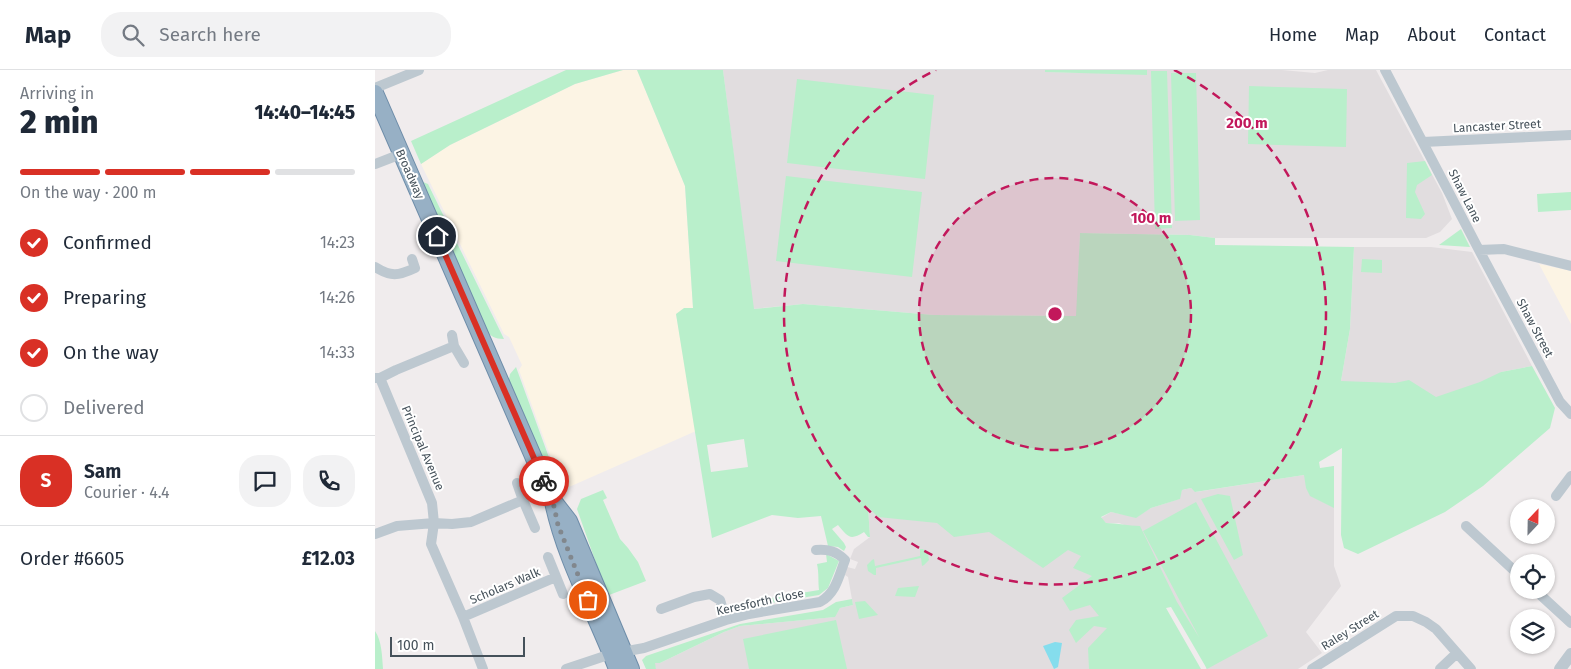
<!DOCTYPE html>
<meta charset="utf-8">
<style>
:root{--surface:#fff;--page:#f2f2f3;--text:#1f2937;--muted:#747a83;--line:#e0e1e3;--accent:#d93025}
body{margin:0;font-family:"Fira Sans",sans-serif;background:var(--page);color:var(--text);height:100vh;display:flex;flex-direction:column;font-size:19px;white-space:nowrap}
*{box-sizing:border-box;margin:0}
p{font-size:16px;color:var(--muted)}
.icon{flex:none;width:28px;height:28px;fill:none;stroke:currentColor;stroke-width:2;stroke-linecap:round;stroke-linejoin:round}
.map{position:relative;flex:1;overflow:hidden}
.drawer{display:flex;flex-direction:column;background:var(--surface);width:375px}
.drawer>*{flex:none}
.needle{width:32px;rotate:22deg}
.tools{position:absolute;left:1135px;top:429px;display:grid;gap:10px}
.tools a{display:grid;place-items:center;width:45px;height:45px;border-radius:50%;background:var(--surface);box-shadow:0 1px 4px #0004;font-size:25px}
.scale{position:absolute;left:15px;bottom:12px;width:135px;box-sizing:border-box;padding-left:5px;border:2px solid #45515a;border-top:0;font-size:14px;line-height:18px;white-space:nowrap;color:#45515a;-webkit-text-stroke:4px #fff;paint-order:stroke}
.pin{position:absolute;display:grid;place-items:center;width:42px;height:42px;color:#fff;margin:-21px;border:2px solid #fff;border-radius:50%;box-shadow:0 1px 5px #0007}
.courier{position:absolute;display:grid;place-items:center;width:50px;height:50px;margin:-25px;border:4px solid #d93025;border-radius:50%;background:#fff;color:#222;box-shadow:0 1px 6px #0007}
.head em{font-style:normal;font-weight:800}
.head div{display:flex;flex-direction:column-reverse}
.head{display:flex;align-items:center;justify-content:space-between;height:85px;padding:0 20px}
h1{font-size:32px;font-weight:800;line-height:38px}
.bar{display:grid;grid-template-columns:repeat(4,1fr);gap:8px 5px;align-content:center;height:60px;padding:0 20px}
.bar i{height:6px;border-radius:4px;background:var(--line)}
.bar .selected{background:var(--accent)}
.bar p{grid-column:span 4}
.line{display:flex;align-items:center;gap:12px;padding:0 20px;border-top:1px solid var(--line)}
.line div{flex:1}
.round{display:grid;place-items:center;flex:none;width:52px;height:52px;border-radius:20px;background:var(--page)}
ol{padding:0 20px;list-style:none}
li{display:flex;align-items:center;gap:15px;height:55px}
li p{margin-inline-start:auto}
li .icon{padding:5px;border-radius:50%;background:var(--accent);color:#fff;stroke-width:4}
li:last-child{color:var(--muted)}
li i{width:28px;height:28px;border:2px solid var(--line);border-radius:50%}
header{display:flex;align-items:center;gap:30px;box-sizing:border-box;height:70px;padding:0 25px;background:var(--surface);border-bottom:1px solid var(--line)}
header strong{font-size:24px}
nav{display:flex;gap:28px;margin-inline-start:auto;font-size:18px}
.search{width:350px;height:45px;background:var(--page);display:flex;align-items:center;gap:12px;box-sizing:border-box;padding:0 18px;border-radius:20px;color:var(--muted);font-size:19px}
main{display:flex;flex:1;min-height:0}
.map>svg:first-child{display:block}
.commercial{fill:#fcf4e4}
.education{fill:#e1dddf}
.green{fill:#b9efcb;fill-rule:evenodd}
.water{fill:#85dded}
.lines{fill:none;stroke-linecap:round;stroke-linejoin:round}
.trunk-casing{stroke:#6e8da9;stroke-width:18}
.minor{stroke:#bdc8d0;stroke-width:10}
.tertiary{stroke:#bdc8d0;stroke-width:12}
.trunk{stroke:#97b0c5;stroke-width:16}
.done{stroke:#81878d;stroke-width:5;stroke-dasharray:0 9}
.route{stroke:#d93025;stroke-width:6}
.ring{fill:none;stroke:#c2185b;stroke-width:2.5;stroke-dasharray:9 6}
.labels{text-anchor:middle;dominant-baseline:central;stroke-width:4;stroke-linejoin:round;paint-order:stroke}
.street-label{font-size:12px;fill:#45515a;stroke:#fff}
.centre{fill:#c2185b;stroke:#fff;stroke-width:2.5}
.ring-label{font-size:15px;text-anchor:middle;font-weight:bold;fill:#c2185b;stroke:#fff;stroke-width:4;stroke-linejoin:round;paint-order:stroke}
</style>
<header>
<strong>Map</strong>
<div class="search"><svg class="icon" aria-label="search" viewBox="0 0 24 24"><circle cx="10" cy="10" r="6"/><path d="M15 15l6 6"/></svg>Search here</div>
<nav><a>Home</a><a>Map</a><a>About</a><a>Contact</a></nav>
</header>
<main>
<section class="drawer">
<div class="head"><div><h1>2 min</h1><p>Arriving in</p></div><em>14:40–14:45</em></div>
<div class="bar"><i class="selected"></i><i class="selected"></i><i class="selected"></i><i></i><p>On the way · 200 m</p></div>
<ol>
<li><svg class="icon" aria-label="check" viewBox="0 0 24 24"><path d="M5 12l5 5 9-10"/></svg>Confirmed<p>14:23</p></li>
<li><svg class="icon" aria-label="check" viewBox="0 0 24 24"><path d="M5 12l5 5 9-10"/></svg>Preparing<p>14:26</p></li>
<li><svg class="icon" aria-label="check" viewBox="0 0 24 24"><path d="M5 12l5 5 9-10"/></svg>On the way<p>14:33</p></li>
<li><i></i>Delivered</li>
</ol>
<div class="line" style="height:90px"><b class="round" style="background:var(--accent);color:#fff">S</b><div><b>Sam</b><p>Courier · 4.4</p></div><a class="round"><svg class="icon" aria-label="chat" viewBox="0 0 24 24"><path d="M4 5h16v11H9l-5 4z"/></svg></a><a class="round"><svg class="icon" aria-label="phone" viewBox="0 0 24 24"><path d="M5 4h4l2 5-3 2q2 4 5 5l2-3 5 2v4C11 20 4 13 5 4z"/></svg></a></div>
<div class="line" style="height:65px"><div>Order #6605</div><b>£12.03</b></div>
</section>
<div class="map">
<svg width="1196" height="599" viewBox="0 0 1196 599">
<rect width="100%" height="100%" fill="#f0eced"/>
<path class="commercial" d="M248,0H262L310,116L318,238L301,244L321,361L194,417L185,413L144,300L147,295L134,267L129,264L46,94L75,75L200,14Z
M1164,194L1196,201V254Z"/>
<path class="education" d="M348,0H670L671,2L772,4V0H907L940,3L953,0H1001L1067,123L1077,149L1065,162L1051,168H840L815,165L705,163L702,246L559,245L428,234L378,239Z
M979,177H1056L1097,182L1157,296L1126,302L983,444L966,311L975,259Z
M959,396V496L966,516L931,562L947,583L923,599H831L829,575L752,456L744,453H731L726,448L736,442L761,447L776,438L804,429L807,420L816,418L821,422L929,405Z
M493,437L688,440L778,515L715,589L714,599H281L279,593H285L349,562L365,556L459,547L465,538L478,535L473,507L470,505L472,497L480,499L483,492L475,489L479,479L495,467Z"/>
<path class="green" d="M191,0H248L200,14L75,75L46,94L36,71Z
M262,0H348L379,239L428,234L559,245L701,246L705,163L815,165L840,168V175L979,177L975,259L966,311L1020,313L1034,310L1061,327L1105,312L1126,302L1157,296L1180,338L1175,358L1108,416L1070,442L983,484L969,478L966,465L967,378L944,392L945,398L959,396V438L935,426L931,418L929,405L820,422L816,418L807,420L805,429L776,438L761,448L736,442L726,447L731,453C743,453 753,456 765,456L802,532L824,567L768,461L821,432L893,566L832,599L796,537L791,538L826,599H714L713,578L732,558L719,556L701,573L694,560L701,550L724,546L715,535L695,541L687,528L717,506L698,498L706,486L693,480L668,498L614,462L579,467L562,453L503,447L493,437L495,467H493L489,462C475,471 473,467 463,455L457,459L469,473L471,477L469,481L463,477L453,476L446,446L423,448L397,445L337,468L301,244L309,238H318L310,116ZM369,369L373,397L336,402L332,375Z
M670,0H772V5L670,2Z
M776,1H792L797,158L780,159Z
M796,3H821L825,150L800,151Z
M422,9L559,25L550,109L412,93Z
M874,16L972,19L971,77L873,74Z
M1050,91L1057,105L1042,115L1040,122L1050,144L1046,149L1031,148L1032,93Z
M411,106L547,122L537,207L401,191Z
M43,110L53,114L129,269C120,269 115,266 110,259Z
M1196,122V140L1163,142L1162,124Z
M1086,159L1095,177L1064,175Z
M987,189L1007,190V203L986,202Z
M141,297L184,415L188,423H185L182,419L167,391L133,314L135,304Z
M228,420L232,428L228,430L245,469L253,478L263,492L271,511L234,525L227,510L202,439L206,429Z
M843,424L855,426L868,485L859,490L826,429Z
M545,479H548L553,484L554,490L549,495L547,496L546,488L501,498V505H499L493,501L492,495L497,490L499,489L500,496L545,486Z
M451,484L464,491L453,518L444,525L361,539L360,534L444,520C443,511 444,503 442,494L452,492Z
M544,516L540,527L520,526L523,518Z
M477,529L478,535L465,538L460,547L365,556L349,562L285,593H280L281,599H271L267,590L271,586L365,554L448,540L461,532Z
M490,531L503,545L484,549L480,532Z
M461,550L472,599H374L368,569Z
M0,561C7,571 7,587 8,599H0Z"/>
<path class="water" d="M680,572L687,573L683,597L679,599L668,576Z"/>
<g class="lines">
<g class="trunk-casing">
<path id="trunk" d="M0,23L178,432C190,490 221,543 242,599
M180,433L194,451L256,599"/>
</g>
<path class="minor" d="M1010,0L1104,180L1129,179L1196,196
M0,18L44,0
M1048,72L1196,65
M0,94L26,84
M1104,180L1185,332L1196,344
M0,197C16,207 23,206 40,198L37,189
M77,265L79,276L89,293
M0,308H5L21,300L79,276
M5,308L57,433L59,453L56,474L88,547L108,599
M142,413L148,430L160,458
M1181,426L1196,406
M1091,456L1144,505
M0,464L22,456L59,453L77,454L96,452L148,430
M173,487L188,524
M1160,520L1196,553
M286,539L319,527L335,524L345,530L351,550
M88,547L181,507
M191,599L236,584L269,578L351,550L374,544L445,532C461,523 464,506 470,490C461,481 453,479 441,480
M937,599L1021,546H1038L1051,552L1061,559L1096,599
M1065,599L1082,583"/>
<path class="tertiary" d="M1185,599L1196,584"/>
<use href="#trunk" class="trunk"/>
</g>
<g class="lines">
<path class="done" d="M169,411L178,432L183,455L213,530"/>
<path class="route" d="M62,166L169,411"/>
</g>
<circle cx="680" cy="244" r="136" fill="#c2185b" fill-opacity=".12"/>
<g class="ring">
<circle cx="680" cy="244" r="136"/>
<path d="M799 0A271 271 0 1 1 561 0"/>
</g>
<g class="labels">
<g class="street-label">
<text transform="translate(1122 56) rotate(-3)">Lancaster Street</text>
<text transform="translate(35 104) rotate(66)">Broadway</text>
<text transform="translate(1090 126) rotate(63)">Shaw Lane</text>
<text transform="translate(1160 258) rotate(62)">Shaw Street</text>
<text transform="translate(48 378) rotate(67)">Principal Avenue</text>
<text transform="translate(130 516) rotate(-23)">Scholars Walk</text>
<text transform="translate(385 532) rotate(-12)">Keresforth Close</text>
<text transform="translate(975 560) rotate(-32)">Raley Street</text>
</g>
</g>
<circle cx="680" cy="244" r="8" class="centre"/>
<g class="ring-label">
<text x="872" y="58">200 m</text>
<text x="776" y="153">100 m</text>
</g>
</svg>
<div class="tools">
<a><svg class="needle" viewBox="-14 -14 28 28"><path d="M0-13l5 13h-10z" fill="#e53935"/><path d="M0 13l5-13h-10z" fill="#747a83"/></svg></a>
<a><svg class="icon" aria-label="locate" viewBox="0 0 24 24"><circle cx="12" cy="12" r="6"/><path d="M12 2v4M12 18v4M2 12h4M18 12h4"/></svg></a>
<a><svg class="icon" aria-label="layers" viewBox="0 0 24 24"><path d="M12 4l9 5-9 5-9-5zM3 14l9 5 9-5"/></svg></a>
</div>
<div class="scale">100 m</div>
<div class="pin" style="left:213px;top:530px;background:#ea580c"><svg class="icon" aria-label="bag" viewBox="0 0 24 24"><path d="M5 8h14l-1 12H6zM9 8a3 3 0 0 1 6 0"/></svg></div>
<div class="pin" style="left:62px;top:166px;background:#1f2937"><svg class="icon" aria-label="home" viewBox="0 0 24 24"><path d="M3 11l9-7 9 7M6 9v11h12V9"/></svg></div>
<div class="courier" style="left:169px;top:411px"><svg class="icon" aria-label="bike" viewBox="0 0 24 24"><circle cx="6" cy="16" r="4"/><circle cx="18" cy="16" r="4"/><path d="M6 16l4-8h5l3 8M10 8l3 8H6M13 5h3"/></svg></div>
</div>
</main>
